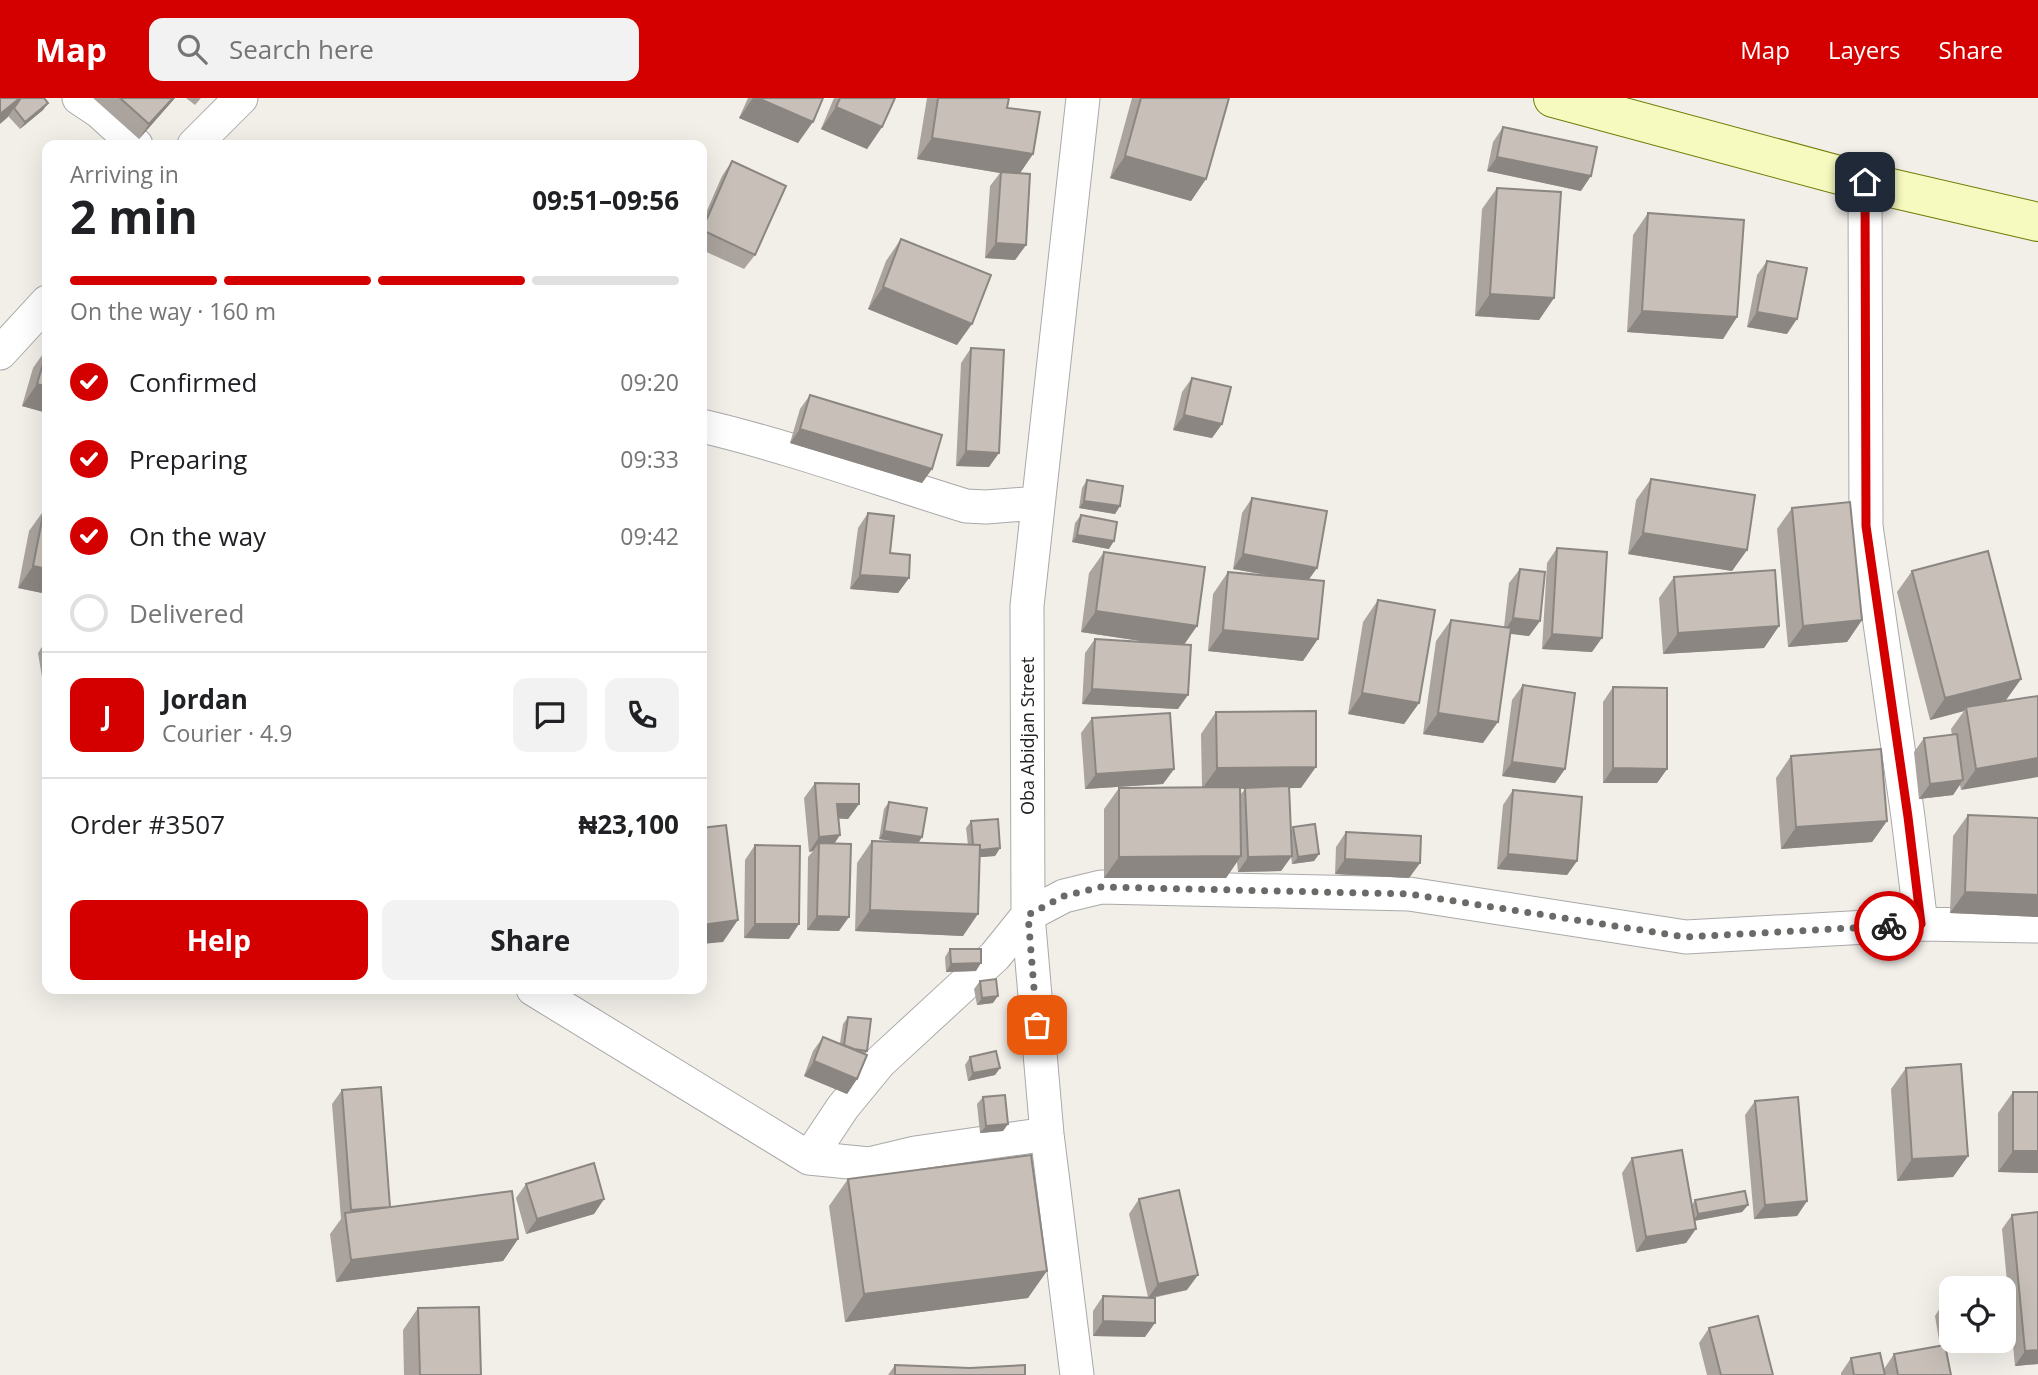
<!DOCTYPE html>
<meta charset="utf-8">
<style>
:root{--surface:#fff;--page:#f2f2f2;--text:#202124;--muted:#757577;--line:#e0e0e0;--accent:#d40000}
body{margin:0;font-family:"Open Sans",sans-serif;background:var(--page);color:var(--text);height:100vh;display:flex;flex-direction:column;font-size:26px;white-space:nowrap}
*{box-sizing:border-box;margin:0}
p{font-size:23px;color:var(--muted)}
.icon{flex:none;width:38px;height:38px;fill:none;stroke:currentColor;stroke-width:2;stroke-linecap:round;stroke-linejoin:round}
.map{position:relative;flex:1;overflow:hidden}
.details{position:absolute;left:42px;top:42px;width:665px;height:854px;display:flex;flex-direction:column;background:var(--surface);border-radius:14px;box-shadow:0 7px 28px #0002}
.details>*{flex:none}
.controls{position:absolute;left:1939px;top:1178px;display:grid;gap:14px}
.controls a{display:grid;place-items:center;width:77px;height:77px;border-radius:14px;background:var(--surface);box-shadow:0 7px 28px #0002;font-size:35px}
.pin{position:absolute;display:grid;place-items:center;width:60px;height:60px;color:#fff;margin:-30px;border-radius:14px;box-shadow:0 4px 10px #0006}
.courier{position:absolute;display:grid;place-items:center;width:70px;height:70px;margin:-35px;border:5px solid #d40000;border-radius:50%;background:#fff;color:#222;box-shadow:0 2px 9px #0007}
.summary em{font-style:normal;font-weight:700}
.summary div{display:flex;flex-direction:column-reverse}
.summary{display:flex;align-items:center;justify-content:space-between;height:119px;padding:0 28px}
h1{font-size:46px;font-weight:700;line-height:52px}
.bar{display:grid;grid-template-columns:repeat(4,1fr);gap:10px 7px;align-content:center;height:84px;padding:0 28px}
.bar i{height:9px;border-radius:5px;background:var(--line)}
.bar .on{background:var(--accent)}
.bar p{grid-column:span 4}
.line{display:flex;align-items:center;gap:18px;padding:0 28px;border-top:2px solid var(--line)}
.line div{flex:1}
.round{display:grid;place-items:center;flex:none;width:74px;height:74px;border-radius:14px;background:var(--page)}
ol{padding:0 28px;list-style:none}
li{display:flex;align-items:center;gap:21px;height:77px}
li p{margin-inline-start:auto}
li .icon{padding:7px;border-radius:50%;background:var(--accent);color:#fff;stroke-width:4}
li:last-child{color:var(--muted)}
li i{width:38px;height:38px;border:4px solid var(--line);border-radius:50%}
.cta{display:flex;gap:14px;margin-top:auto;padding:14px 28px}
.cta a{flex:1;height:80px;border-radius:14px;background:var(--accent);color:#fff;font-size:28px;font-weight:700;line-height:80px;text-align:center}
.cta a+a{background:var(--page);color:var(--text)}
header{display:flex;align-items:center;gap:42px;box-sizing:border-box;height:98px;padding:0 35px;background:var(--accent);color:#fff}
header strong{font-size:33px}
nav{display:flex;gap:38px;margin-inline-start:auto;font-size:24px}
.search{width:490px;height:63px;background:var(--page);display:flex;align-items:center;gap:18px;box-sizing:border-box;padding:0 24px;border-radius:14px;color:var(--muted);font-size:26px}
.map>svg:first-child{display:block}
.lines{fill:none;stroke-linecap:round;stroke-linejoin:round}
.street-casing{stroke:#a9a9a9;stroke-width:35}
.secondary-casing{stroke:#707d05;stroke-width:40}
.street{stroke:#fff;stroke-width:33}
.secondary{stroke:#f7fabf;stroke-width:38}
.wall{fill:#aba49e;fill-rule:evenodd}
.shaded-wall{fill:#8b8681}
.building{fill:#c7bfb8;stroke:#8b8681;stroke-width:2}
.done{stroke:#6b6a68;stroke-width:7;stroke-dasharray:0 12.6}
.route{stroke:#d40000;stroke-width:9}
.labels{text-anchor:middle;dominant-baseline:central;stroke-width:6;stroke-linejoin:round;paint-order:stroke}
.street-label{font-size:18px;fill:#222;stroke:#fff}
</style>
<header>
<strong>Map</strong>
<div class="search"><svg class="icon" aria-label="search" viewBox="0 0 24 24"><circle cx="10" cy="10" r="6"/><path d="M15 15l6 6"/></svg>Search here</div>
<nav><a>Map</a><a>Layers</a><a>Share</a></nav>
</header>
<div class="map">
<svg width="2038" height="1277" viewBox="0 0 2038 1277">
<rect width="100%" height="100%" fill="#f2efe9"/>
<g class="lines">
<g class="street-casing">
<path id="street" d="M79,0L100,14L136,47
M194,47L241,0
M1865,84L1866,428L1908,719L1921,826
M0,255L47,204
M702,328C791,349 878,381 966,408L986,409L1038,405
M533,891L809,1060L869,1066L915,1055L1047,1036
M809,1060L843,1009L880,964L995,858L1028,817L1064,798L1101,789L1409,796L1686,839L1921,826L2038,828
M1077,1277L1047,1036L1028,817L1027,508L1083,0"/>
</g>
<g class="secondary-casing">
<path id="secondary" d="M1553,0L1865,84L2038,124"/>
</g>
<use href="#street" class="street"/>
<use href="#secondary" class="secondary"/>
</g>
<path class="wall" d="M0,0L48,5L43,12L20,31L8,18L7,20Z
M93,0H175L139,41Z
M186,0H201L195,7Z
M748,0H823L798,45L739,20Z
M834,0H895L882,29L867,51L821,31Z
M927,0H1009L1007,10L1033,56L1020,75L1026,147L1015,162L985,160L990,88L1000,75L917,61Z
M1132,0H1229L1206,81L1191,103L1110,80Z
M1503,29L1581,93L1487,73L1493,44Z
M732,63L755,157L744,171L702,152V124L722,78Z
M1497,90L1554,200L1539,222L1475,218L1482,111Z
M1648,115L1737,219L1723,241L1627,234L1633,137Z
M901,141L957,247L868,211L886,163Z
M1767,163L1787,236L1747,229L1757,177Z
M47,250V315L22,308L33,270Z
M971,250L989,369L956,368L961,265Z
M1192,280L1222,326L1212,340L1173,332L1182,294Z
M810,297L932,371L922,385L790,345L800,311Z
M1651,381L1747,452L1732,473L1628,456L1636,402Z
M1087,382L1120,408L1115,416L1079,410L1082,390Z
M1252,400L1317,470L1308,482L1303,563L1208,553L1213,496L1228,474L1277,479L1233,471L1242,415Z
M1792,410L1862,522L1847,544L1788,549L1777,431Z
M44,412L47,496L18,490L29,433Z
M868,415L890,455L909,480L898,495L850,491L858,430Z
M1081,417L1109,451L1072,444L1075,425Z
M1557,450L1592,554L1542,551L1547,465Z
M1104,454L1197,528L1184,547L1178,611L1082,606L1085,555L1095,541L1153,545L1081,534L1089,475Z
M1520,471L1540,523L1529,538L1510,535L1483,645L1423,636L1436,543L1451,522L1504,529L1509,485Z
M1912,473L2021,581L2006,602L1995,605L2038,598L1961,692L1960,687L1953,697L1919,701L1914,654L1924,640L1952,637L1951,631L1964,613L1930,622L1897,494Z
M1674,479L1779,528L1764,550L1663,556L1659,500Z
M1378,502L1419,605L1404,626L1348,616L1363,524Z
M47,541V609L38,555Z
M1523,587L1565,671L1555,685L1502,678L1512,602Z
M1613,589L1667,671L1657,685H1603V604Z
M1216,614L1301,690H1289L1291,733L1293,729L1319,756L1314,763L1292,766L1291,758L1281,773L1238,774L1237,764L1226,780H1104V711L1119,690L1202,689L1201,636ZM1240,691H1245L1240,697Z
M1092,620L1174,671L1163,686L1085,691L1081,635Z
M1791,658L1887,723L1872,744L1781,751L1776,680Z
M815,685L859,706L848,721L838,720L840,737L834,745L839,833L807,832L808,759L813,753L809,754L804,700Z
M1513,692L1577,763L1567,777L1497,771L1503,707Z
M889,704L922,739L918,745L968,747L966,730L971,723L1000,750L995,758L980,759L963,838L855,833L857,765L872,743L902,744L879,741L884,711Z
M1968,717L2038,720V819L1950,815L1953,738Z
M1346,734L1420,765L1409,780L1335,776L1336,749Z
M755,747L789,841L744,840L745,762Z
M950,851L976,873L946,874L945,859Z
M980,883L993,905L977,907L974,891Z
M848,919L867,953L865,956L857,981L847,996L804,978L813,953L823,939L840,945L843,926Z
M970,959L1000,970L995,977L968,983L965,967Z
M1906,970L1968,1058L1953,1079L1897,1083L1891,991Z
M342,992L390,1109L518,1141L503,1163L336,1184L330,1136L341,1121L332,1006Z
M2013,994H2038V1075L1998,1074V1015Z
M983,999L1008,1026L1003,1033L980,1035L977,1006Z
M1755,1003L1807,1103L1797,1118L1754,1121L1745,1017Z
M1632,1060L1692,1107L1695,1102L1748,1107L1742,1114L1694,1123L1686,1145L1636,1154L1622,1075Z
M848,1081L1028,1200L845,1224L829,1108Z
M526,1086L604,1101L594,1116L526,1136L516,1100Z
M1139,1101L1187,1192L1153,1200L1145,1239L1093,1238V1213L1103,1198L1148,1199L1129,1116Z
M2038,1114V1266L2015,1268L2002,1131L2012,1117Z
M418,1210L481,1277H404L403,1232Z
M1940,1210L1951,1240L1939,1242L1935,1218Z
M1709,1230L1773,1277H1707L1699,1245Z
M1894,1256L1951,1277H1885L1884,1271Z
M1851,1260L1885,1277H1841V1275Z
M895,1267L1025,1277H888Z"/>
<path class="shaded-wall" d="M21,0L7,20L0,26V16Z
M173,0H175L139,41L149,26Z
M753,0H758L813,24L798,45L739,20Z
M48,5L43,12L20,31L25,24Z
M836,9L882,29L867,51L821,31Z
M932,40L1033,56L1018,78L917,61Z
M1125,58L1206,81L1191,103L1110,80Z
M1497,59L1591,78L1581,93L1487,73Z
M996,145L1026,147L1015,162L985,160Z
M883,189L972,226L957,247L868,211Z
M1490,196L1554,200L1539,222L1475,218Z
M1642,213L1737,219L1723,241L1627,234Z
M1757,214L1797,221L1787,236L1747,229Z
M37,286L47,289V315L22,308Z
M1184,317L1222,326L1212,340L1173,332Z
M800,331L932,371L922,385L790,345Z
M966,353L999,355L989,369L956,368Z
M1084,403L1120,408L1115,416L1079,410Z
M1643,435L1747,452L1732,473L1628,456Z
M1077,437L1114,443L1109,451L1072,444Z
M1243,456L1317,470L1307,484L1233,471Z
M33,468L47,471V496L18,490Z
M860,477L909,480L898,495L850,491Z
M1096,513L1197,528L1182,549L1081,534Z
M1513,520L1540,523L1529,538L1503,535Z
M1862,522L1847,544L1788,549L1803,528Z
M1779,528L1764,550L1663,556L1678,535Z
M1223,532L1318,541L1303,563L1208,553Z
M1552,536L1602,540L1592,554L1542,551Z
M2021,581L2006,602L1967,612L1966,609L1964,613L1930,622L1945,600Z
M1092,591L1188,597L1178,611L1082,606Z
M1362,595L1419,605L1404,626L1348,616Z
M1438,615L1498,624L1483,645L1423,636Z
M2038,660V679L1961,692L1976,671Z
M1512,664L1565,671L1555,685L1502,678Z
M1316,669L1301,690L1202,691L1217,670Z
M1613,670L1667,671L1657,685H1603Z
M1174,671L1163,686L1085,691L1096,676Z
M1963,682L1953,697L1919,701L1930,686Z
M837,706H859L848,721L827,720Z
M1887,723L1872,744L1781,751L1796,729Z
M884,733L922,739L917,747L879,741Z
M840,737L830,752L819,745L813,753L809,754L819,739Z
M1000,750L995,758L969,760L974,753Z
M1319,756L1314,763L1292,766L1298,759Z
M1508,756L1577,763L1567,777L1497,771Z
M1241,758L1226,780H1104L1119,759Z
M1292,758L1281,773L1238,774L1248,759Z
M1345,761L1420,765L1409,780L1335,776Z
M1965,794L2038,797V819L1950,815Z
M870,812L978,816L963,838L855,833Z
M817,818L849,819L839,833L807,832Z
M738,822L723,844L702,846V827Z
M755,826H799L789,841L744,840Z
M981,865L976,873L946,874L951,866Z
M998,898L993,905L977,907L982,900Z
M814,963L857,981L847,996L804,978Z
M1000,970L995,977L968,983L973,975Z
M1008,1026L1003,1033L980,1035L986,1028Z
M2013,1053H2038V1075L1998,1074Z
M1968,1058L1953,1079L1897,1083L1912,1061Z
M604,1101L594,1116L526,1136L537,1121Z
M1807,1103L1797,1118L1754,1121L1765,1107Z
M1748,1107L1742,1114L1693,1123L1698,1116Z
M1696,1131L1686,1145L1636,1154L1646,1139Z
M518,1141L503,1163L336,1184L351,1162Z
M1047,1173L1028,1200L845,1224L864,1196Z
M1198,1177L1187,1192L1148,1200L1158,1186Z
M1103,1223L1155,1225L1145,1239L1093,1238Z
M1951,1233V1240L1939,1242L1944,1235Z
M2038,1252V1266L2015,1268L2025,1253Z"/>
<path class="building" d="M0,0H20L0,16Z
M21,0H44L48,5L25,24L14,10Z
M120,0H173L149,26Z
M758,0H823L813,24Z
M840,0H895L882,29L836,9Z
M938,0H1009L1007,10L1040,14L1033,56L932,40Z
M1141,0H1229L1206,81L1125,58Z
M1503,29L1597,49L1591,78L1497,59Z
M732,63L786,88L755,157L702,132Z
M1001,74L1030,76L1026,147L996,145Z
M1497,90L1561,94L1554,200L1490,196Z
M1648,115L1744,122L1737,219L1642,213Z
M901,141L991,177L972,226L883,189Z
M1767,163L1807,170L1797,221L1757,214Z
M971,250L1004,252L999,355L966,353Z
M47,252V289L37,286Z
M1192,280L1231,289L1222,326L1184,317Z
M810,297L942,337L932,371L800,331Z
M1651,381L1755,397L1747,452L1643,435Z
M1087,382L1123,388L1120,408L1084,403Z
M1252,400L1327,413L1317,470L1243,456Z
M1850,404L1862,522L1803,528L1792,410Z
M44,412L47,413V471L33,468Z
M868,415L894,418L890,455L910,457L909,480L860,477Z
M1081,417L1117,424L1114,443L1077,437Z
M1557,450L1607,454L1602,540L1552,536Z
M1988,453L2021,581L1945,600L1912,473Z
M1104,454L1205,469L1197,528L1096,513Z
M1520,471L1545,474L1540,523L1513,520Z
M1775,472L1779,528L1678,535L1674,479Z
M1228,474L1324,483L1318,541L1223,532Z
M1378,502L1435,512L1419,605L1362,595Z
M1451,522L1511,530L1498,624L1438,615Z
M1095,541L1191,547L1188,597L1092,591Z
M1523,587L1575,595L1565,671L1512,664Z
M1613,589L1667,590V671L1613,670Z
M2038,598V660L1976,671L1966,609Z
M1316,613V669L1217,670L1216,614Z
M1170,615L1174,671L1096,676L1092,620Z
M1957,636L1963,682L1930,686L1924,640Z
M1881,651L1887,723L1796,729L1791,658Z
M815,685L859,686V706H837L840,737L819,739Z
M1289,688L1292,758L1248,759L1245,690Z
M1240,689L1241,758L1119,759V690Z
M1513,692L1582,699L1577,763L1508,756Z
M889,704L927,710L922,739L884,733Z
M1968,717L2038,720V797L1965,794Z
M998,721L1000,750L980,752V747H973L971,723Z
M1315,726L1319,756L1298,759L1293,729Z
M726,727L738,822L702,827V730Z
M1346,734L1421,738L1420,765L1345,761Z
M872,743L980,747L978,816L870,812Z
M819,745L851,746L849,819L817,818Z
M755,747L800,748L799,826H755Z
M950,851H981V865L951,866Z
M996,881L998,898L982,900L980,883Z
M848,919L871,921L867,953L854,951L844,947Z
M823,939L867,957L857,981L814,963Z
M996,953L1000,970L973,975L970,959Z
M1961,966L1968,1058L1912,1061L1906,970Z
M381,989L390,1109L351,1112L342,992Z
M2013,994H2038V1053H2013Z
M1005,997L1008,1026L986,1028L983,999Z
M1798,999L1807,1103L1765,1107L1755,1003Z
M1682,1052L1696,1131L1646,1139L1632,1060Z
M1031,1057L1047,1173L864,1196L848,1081Z
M594,1065L604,1101L537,1121L526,1086Z
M1179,1092L1198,1177L1158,1186L1139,1101Z
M512,1093L518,1141L351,1162L345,1115Z
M1745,1093L1748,1107L1698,1116L1695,1102Z
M2038,1114V1252L2025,1253L2012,1117Z
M1103,1198L1155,1200V1225L1103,1223Z
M479,1209L481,1277H420L418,1210Z
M1951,1209V1233L1944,1235L1940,1210Z
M1758,1218L1773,1277H1721L1709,1230Z
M1945,1247L1951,1277H1898L1894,1256Z
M1880,1255L1885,1277H1854L1851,1260Z
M895,1267L970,1270L1025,1267V1277H895Z"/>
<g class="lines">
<path class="done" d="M1037,927L1028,817L1064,798L1101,789L1409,796L1686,839L1889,828"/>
<path class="route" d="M1865,84L1866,428L1908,719L1921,826L1889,828"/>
</g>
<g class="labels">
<g class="street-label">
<text transform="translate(1027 638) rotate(-90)">Oba Abidjan Street</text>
</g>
</g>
</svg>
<div class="controls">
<a><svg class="icon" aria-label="locate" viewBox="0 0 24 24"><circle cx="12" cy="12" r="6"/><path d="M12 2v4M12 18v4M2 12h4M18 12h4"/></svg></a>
</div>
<div class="pin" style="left:1037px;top:927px;background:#ea580c"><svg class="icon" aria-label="bag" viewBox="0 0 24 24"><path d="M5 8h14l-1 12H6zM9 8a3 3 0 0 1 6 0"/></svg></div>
<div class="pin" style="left:1865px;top:84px;background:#1f2937"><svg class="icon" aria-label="home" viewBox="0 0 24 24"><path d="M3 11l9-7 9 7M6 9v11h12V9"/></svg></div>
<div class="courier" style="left:1889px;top:828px"><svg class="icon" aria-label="bike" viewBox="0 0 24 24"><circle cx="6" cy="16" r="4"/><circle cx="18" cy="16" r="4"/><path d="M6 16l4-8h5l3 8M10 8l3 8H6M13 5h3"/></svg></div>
<section class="details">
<div class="summary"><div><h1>2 min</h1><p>Arriving in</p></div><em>09:51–09:56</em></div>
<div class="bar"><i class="on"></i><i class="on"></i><i class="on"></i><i></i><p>On the way · 160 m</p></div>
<ol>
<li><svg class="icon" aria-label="check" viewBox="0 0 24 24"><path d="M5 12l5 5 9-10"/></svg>Confirmed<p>09:20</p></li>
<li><svg class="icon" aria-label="check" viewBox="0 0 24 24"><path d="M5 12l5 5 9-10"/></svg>Preparing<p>09:33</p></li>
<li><svg class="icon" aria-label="check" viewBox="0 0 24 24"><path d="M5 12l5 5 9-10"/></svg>On the way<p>09:42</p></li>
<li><i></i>Delivered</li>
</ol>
<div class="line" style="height:126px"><b class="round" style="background:var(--accent);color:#fff">J</b><div><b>Jordan</b><p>Courier · 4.9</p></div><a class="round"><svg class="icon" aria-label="chat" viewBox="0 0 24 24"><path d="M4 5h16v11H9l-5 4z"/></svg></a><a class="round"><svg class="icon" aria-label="phone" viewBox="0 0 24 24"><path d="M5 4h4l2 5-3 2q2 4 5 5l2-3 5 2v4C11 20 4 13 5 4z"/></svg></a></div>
<div class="line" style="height:91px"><div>Order #3507</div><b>₦23,100</b></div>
<div class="cta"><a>Help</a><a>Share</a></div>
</section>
</div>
